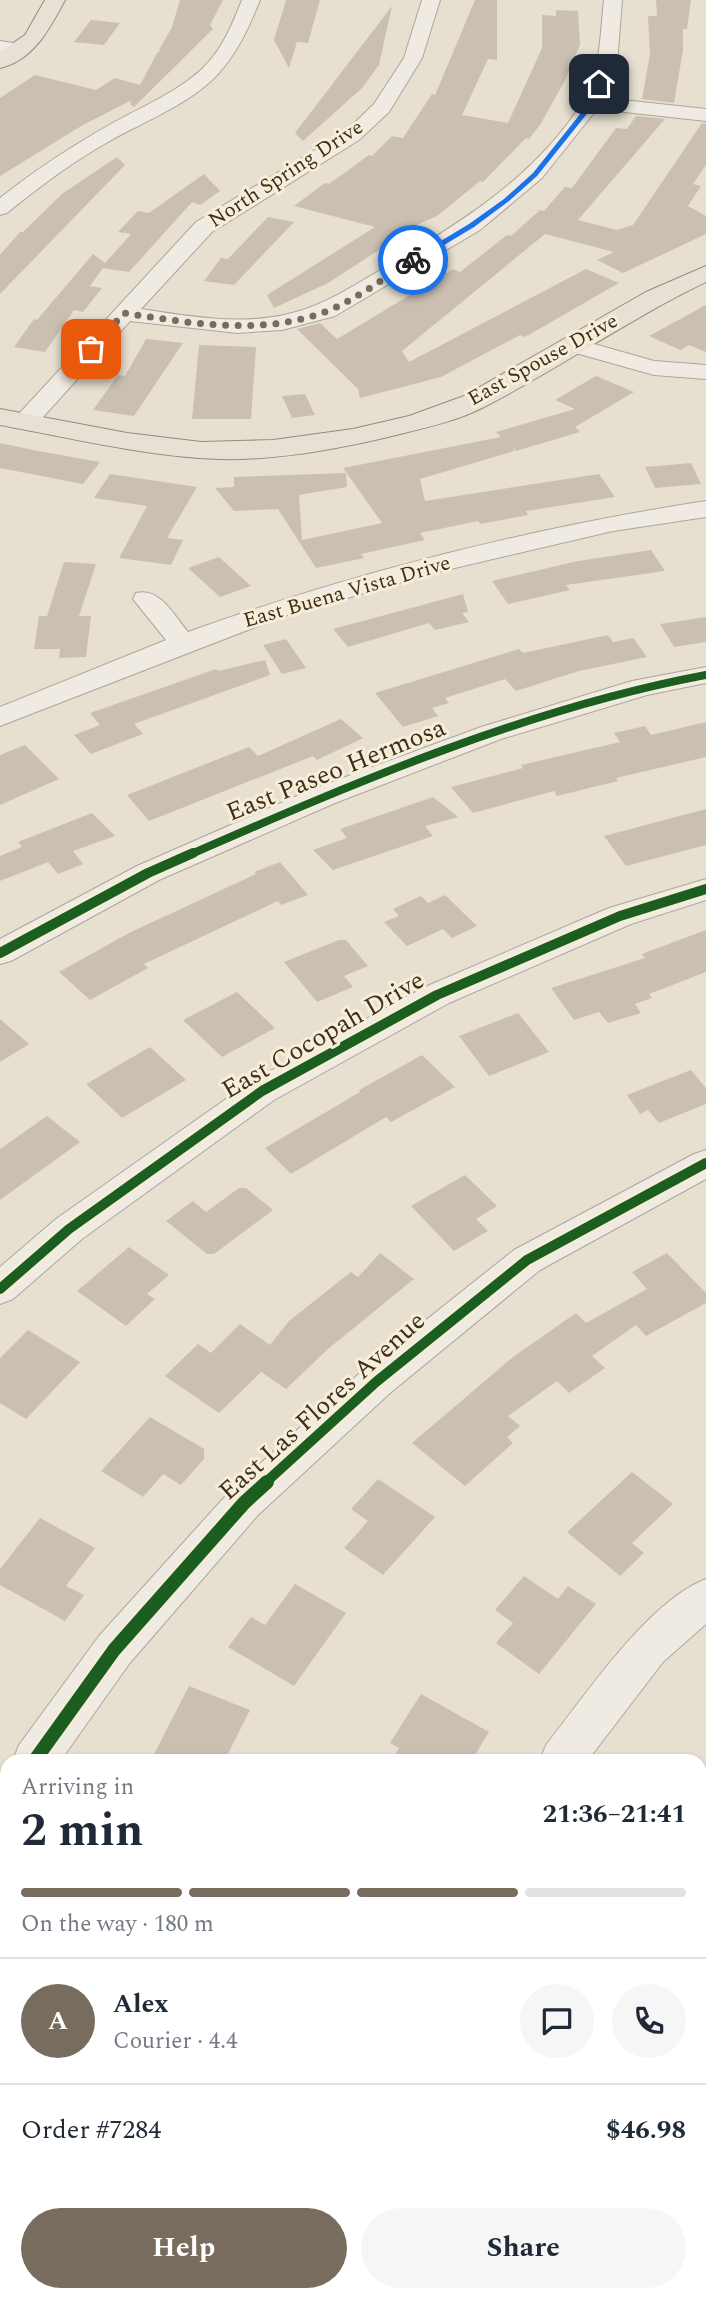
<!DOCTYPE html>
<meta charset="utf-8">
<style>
:root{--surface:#fff;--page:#f6f6f7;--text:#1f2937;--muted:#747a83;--line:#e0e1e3;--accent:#786c5e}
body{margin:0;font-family:Spectral,serif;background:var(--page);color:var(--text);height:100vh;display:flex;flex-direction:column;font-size:26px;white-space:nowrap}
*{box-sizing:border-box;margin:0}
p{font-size:23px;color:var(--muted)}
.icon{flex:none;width:38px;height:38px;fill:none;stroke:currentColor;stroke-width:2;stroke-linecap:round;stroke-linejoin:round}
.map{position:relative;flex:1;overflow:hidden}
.sheet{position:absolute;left:0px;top:1754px;width:707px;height:548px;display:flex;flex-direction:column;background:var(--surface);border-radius:21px 21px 0 0;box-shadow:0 2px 5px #0004}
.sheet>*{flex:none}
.pin{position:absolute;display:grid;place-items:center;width:60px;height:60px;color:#fff;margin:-30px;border-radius:14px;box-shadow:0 4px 10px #0006}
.courier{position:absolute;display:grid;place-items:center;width:70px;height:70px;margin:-35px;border:5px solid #1a73e8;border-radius:50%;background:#fff;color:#222;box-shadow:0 2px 9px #0007}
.overview em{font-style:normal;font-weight:700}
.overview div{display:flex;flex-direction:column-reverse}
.overview{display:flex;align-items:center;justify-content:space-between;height:119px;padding:0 21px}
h1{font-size:46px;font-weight:700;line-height:52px}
.bar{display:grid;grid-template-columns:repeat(4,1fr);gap:10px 7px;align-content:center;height:84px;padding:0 21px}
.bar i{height:9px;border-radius:5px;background:var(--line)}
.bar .selected{background:var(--accent)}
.bar p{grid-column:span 4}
.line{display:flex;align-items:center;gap:18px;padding:0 21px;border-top:2px solid var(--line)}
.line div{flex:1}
.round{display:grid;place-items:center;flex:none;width:74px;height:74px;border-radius:37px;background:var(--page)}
.primary-button{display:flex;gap:14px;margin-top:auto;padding:14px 21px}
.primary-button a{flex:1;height:80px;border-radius:42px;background:var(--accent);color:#fff;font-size:28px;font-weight:700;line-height:80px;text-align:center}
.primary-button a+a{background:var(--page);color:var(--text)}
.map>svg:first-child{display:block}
.building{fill:#cbbfb2}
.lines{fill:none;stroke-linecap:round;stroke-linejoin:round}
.minor-casing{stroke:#ada599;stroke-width:2}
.major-casing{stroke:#928b80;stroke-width:2}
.minor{fill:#efebe3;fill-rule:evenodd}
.major{fill:#e6e1d4;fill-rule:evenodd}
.cycleway-far2-casing{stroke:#f7eed8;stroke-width:11}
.cycleway-far1-casing{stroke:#f7eed8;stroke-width:15}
.cycleway-casing{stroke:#f7eed8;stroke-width:18}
.cycleway-far2{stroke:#1b5e20;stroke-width:8}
.cycleway-far1{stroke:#1b5e20;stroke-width:10}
.cycleway{stroke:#1b5e20;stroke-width:14}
.route{fill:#1a73e8}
.done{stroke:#786c5e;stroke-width:7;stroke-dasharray:0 12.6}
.labels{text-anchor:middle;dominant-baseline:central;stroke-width:6;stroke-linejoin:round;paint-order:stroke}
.far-street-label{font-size:21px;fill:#3d2e20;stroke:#f7eed8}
.street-label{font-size:26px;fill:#3d2e20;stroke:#f7eed8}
</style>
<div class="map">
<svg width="706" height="2300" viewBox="0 0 706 2300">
<rect width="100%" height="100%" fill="#e7e0d1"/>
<path class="building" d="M180,0H223L210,25L213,29L134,107L130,104L132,100L83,125L0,176V98L35,75L96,90L115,78L140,85L157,53L161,50H159L172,27Z
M286,0H320L308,43L297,42L289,68L274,40Z
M475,0H497V60L488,59L462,115L508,123L542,48V15L556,16V10L578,11L580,45L564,82L540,125L529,139L526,138L483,182L480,181L437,216L419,224L328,283L274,308L267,295L375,227L294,206L325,183L329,184L369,155L372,156L392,136L403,138L432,94L435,95Z
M656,0H691L687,29H683V50L674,103L642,99L650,54L648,16H657Z
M392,6L379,65L362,88L303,141L295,133Z
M91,20L120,23L104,45L74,42Z
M636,116L665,119L578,220L617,230L633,225L702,123L706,124V165L693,184L701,186L688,206L706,216V234L623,273L597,260L614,252L545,234L402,351L409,362L586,269L619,283L525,337L520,335L441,377L360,398L358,389L297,329L320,323L337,339L453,269L460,272L507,235L511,236L540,210L544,211L565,187L572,188L616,128L627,129Z
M117,157L125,165L0,294V255L20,232H23L62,194Z
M204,174L220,191L200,205L192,202L129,272L103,268L90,286L102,288L83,312L74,310L45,352L14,347L34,319L37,320L93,254L105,263L131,234L118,232L138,211L149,213Z
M268,217L294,222L234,285L204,281L221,258L228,259Z
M706,305V352L689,345L680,350L649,336Z
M146,339L183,343L134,416L93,410L118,375L125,376Z
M199,345L256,347L251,419H192Z
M596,376L634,392L575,427L580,432L516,451L513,448L514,451L420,479L425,501L599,474L615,497L526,511L528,515L480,524L478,521L420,533L425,540L361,554L364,558L316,568L278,509L234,511L215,488L234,487V477L346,473L347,487L299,495L302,540L382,523L343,468L501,437L496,432L575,409L555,400Z
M305,394L315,415L292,418L282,396Z
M0,443L38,451L100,462L83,484L0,468Z
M691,463L701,484L655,488L645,467Z
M110,474L197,487L167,538L183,540L171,565L119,558L147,506L94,498Z
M651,550L665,571L566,585L570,590L508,604L492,581L578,561Z
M219,557L251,586L220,597L188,568Z
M64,562L96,564L79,616H91L86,657L59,658L60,649H34L39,616H47Z
M463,594L468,612L462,613L469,622L435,630L429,623L348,647L333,629Z
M706,617V642L674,647L660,624Z
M608,635L613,642L633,638L647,657L579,671L516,691L505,679L445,698L449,703L432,708L438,716L403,727L375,693L519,649L523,653Z
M286,639L306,668L282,674L263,645Z
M265,660L270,675L134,724L143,734L91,754L74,735L100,725L90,713L216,669L218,671Z
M341,719L363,738L317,760L313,756L149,821L127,795L249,747L258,756Z
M706,722V757L616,778L618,781L557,796L554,791L473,813L451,787L523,768L521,765L620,742L614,733L645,726L651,735Z
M25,745L59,779L0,805V755Z
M433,797L458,817L425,826L433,836L333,870L313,850L347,838L340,829Z
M706,809V845L626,866L604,836Z
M92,813L115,836L73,851L83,864L58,874L48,862L0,881V856L22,847L18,842Z
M280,862L308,895L281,905L278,901L144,964L148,968L90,1000L59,972L129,933L256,874L254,872Z
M445,895L477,926L452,938L443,929L407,946L384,922L399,916L393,909L421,896L428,903Z
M706,930V972L649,994L652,998L635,1004L641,1013L608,1023L599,1012L574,1020L551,988L645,958L642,954Z
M339,940H346L368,966L344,976L353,987L317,1002L284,962Z
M237,992L275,1028L222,1057L183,1020Z
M518,1013L549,1052L489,1076L459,1036Z
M0,1019L29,1044L0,1062Z
M150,1047L186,1080L122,1118L86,1084Z
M422,1055L455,1087L391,1122L386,1117L291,1174L265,1148L360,1092L359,1090Z
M691,1070L706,1088V1104L659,1123L648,1110L640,1114L627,1095Z
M47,1116L80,1142L0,1200V1149Z
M465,1175L497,1206L476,1219L488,1231L454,1251L411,1206Z
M239,1188H246L273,1210L214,1254H207L166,1221L193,1201L206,1212Z
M129,1247L169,1275L147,1294L155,1299L126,1326L77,1291Z
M380,1253L414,1279L328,1349L286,1389L261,1372L219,1413L165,1376L198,1344L211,1353L240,1324L270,1345L289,1321L351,1272L358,1277Z
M667,1253L706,1293V1303L646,1336L636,1325L592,1356L605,1368L569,1393L557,1381L508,1416L520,1426L507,1437L513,1443L465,1486L412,1443L513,1357L576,1313L586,1323L647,1289L632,1272Z
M28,1330L80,1362L26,1419L0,1403V1358Z
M150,1417L204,1449V1459L181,1485L163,1474L143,1497L101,1471Z
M632,1472L673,1504L632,1543L644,1553L620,1576L567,1532Z
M378,1479L435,1517L383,1575L344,1548L368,1521L351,1509Z
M40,1518L95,1548L66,1586L84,1595L65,1621L0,1585V1569Z
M524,1576L558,1599L568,1586L596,1604L539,1674L496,1643L513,1623L495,1610Z
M295,1584L346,1613L294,1686L228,1647L251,1617L265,1625Z
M189,1686L250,1710L225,1760H151Z
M421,1694L489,1732L472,1760H392L399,1748L390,1743Z"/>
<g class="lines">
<g class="minor-casing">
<path id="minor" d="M242,0H260C249,27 238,52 218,74C189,105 144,121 108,142C72,162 39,187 7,213L0,215V198C35,170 72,146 111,124C141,107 176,93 202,69C222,50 232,25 242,0Z
M422,0H440L422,58L389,112L359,140L212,232L141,309C187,316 238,325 284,315C322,307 351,287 384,268C459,224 534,178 582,103C601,73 600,34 604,0H622L617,64L604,98L706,109V121L597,109L542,178L480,230L335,316L282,330L237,333L130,321L34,427L25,429L16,427L13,422L16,417L196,222L345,132L374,104L404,58Z
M0,41L27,45L29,49L20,55L0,53Z
M573,338L654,361L706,365V379L654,375L565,350L561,345L565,340Z
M706,501V517L613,531L442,571L284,616L0,726V707L166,640L133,599L136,593C160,587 174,615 188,632C355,572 531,528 706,501Z
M706,667V683L647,695L501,739L335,803L159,880L11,961L0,964V939L137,866L313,789L481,727L632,681Z
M706,879V900L631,924L449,1003L274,1100L82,1239L13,1299L0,1304V1267L56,1219L250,1082L425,987L609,908Z
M706,1150V1179L540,1270L390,1393L258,1515L129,1664L61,1760H13L19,1745L99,1636L230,1491L362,1371L514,1250L694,1154Z
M706,1579V1624L663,1662L588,1760H540L546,1745C585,1696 648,1601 706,1579Z
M7,1779V1829L0,1832V1781Z
M218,2294H271L268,2300H216Z"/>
</g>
<g class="major-casing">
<path id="major" d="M45,0H65C50,28 34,60 0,68V52L25,35Z
M706,266V282C629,319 560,368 484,407C455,422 420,429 388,437C328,451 261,463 199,458C132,453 66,437 0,425V409L127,433L201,442L273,440L353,429L409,416L464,396L646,292Z"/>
</g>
<use href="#minor" class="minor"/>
<use href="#major" class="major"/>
<g class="cycleway-far2-casing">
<path id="cycleway-far2" d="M189,855C356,782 526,709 706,675"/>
</g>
<g class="cycleway-far1-casing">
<path id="cycleway-far1" d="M0,953L148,873L193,853
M0,1289L69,1229L262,1091L437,995L620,916L706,889
M265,1483L376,1382L527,1260L706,1163"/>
</g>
<g class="cycleway-casing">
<path id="cycleway" d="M35,1760L114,1650L244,1503L267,1482"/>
</g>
<use href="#cycleway-far2" class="cycleway-far2"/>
<use href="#cycleway-far1" class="cycleway-far1"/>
<use href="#cycleway" class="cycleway"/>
</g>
<path class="route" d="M599,82L602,84L594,105L537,176L509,201L474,227L416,262H411V259L469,224L504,199L533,173L589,103Z"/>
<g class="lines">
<path class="done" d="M91,349L124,313C190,323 260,336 325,312C356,300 385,277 413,260"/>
</g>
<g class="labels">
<g class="far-street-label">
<text transform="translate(286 174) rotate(-33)">North Spring Drive</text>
<text transform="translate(543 360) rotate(-29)">East Spouse Drive</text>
<text transform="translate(347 592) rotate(-16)">East Buena Vista Drive</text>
</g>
<g class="street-label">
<text transform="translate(336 770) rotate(-22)">East Paseo Hermosa</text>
<text transform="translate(323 1035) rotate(-30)">East Cocopah Drive</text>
<text transform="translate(322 1406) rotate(-42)">East Las Flores Avenue</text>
</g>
</g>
</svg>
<div class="pin" style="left:91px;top:349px;background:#ea580c"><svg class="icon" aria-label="bag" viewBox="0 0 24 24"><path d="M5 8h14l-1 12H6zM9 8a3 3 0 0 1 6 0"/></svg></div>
<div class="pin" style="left:599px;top:84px;background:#1f2937"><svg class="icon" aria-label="home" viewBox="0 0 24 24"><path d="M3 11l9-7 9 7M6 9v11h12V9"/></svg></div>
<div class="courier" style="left:413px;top:260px"><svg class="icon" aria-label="bike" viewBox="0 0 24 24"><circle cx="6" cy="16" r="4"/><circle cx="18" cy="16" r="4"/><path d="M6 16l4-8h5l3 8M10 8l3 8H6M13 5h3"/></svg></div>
<section class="sheet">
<div class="overview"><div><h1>2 min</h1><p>Arriving in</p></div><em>21:36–21:41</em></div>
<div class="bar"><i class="selected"></i><i class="selected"></i><i class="selected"></i><i></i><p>On the way · 180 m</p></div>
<div class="line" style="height:126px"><b class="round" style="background:var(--accent);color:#fff">A</b><div><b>Alex</b><p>Courier · 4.4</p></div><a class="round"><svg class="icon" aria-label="chat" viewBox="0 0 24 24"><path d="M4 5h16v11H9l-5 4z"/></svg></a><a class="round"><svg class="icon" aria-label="phone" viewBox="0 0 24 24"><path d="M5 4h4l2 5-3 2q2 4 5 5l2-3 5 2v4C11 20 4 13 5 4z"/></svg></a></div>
<div class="line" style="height:91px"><div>Order #7284</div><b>$46.98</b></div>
<div class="primary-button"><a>Help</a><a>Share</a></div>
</section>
</div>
